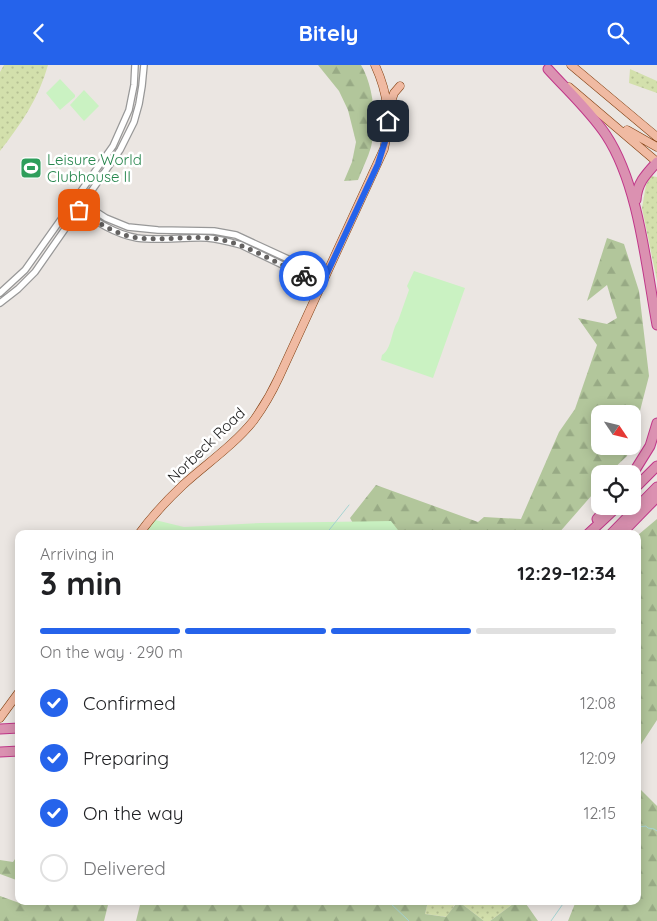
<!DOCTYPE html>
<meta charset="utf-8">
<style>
:root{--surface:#fff;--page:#f2f2f2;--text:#202124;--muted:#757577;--line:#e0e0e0;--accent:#2563eb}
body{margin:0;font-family:Quicksand,sans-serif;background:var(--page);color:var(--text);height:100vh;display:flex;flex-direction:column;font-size:19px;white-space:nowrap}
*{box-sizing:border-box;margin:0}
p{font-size:16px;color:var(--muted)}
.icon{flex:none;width:28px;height:28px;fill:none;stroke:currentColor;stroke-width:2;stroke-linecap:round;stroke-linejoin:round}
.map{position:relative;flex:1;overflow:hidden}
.details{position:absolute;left:15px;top:465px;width:626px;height:375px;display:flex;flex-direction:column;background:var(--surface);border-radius:10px;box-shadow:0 2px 12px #0003}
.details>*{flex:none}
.needle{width:32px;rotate:125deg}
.buttons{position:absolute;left:591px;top:340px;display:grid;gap:10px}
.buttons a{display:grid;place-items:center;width:50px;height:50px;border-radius:10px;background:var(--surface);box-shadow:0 2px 12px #0003;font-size:25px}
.pin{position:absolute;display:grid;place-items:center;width:42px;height:42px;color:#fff;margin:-21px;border-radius:10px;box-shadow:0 2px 8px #0006}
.courier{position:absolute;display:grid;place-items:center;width:50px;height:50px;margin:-25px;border:4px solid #2563eb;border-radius:50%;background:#fff;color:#222;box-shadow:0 1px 6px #0007}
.headline em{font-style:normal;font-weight:700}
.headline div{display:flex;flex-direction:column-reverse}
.headline{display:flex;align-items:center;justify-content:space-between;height:85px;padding:0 25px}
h1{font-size:32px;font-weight:700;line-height:38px}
.bar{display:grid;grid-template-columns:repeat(4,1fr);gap:8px 5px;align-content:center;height:60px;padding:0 25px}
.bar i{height:6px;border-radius:4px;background:var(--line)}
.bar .current{background:var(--accent)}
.bar p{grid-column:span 4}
ol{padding:0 25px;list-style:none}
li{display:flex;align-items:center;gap:15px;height:55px}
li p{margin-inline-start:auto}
li .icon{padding:5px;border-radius:50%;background:var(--accent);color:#fff;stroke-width:4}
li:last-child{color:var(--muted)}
li i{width:28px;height:28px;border:2px solid var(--line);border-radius:50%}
header{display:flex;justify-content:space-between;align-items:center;height:65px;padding:0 25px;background:var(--accent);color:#fff;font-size:22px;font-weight:700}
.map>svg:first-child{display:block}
.grass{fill:url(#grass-dots)}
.forest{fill:url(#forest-firs)}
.park{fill:#caf2c2}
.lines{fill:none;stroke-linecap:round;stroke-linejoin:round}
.stream{stroke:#a7d4d3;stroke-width:1}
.minor-casing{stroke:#989898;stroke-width:8}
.major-casing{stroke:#813f11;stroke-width:9}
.highway-casing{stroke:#c03789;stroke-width:11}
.minor{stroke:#fff;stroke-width:5.5}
.major{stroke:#f0baa2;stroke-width:8}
.highway{stroke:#db91b1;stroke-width:9}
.done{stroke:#646261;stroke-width:5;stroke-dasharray:0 9}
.route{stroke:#2563eb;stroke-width:6}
.labels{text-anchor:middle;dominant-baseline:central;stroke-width:5;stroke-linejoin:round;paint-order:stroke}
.leisure-label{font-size:15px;fill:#27864d;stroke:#fff;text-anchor:start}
.street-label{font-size:15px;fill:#1b1b1b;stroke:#fff}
</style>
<header><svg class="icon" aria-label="back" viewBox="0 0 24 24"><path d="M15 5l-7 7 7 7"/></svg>Bitely<svg class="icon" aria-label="search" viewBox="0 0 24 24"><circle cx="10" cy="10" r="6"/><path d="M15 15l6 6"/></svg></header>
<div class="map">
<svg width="657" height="856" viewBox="0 0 657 856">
<defs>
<pattern id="grass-dots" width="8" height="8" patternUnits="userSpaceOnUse" patternTransform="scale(1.25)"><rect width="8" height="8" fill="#d3e0ac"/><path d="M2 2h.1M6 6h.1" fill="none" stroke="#b5c093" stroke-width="1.8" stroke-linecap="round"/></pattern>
<pattern id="forest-firs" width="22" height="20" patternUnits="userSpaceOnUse" patternTransform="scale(1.25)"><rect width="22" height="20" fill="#b2c69b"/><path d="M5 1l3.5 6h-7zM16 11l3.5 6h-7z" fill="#98aa85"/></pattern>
</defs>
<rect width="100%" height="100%" fill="#ebe6e2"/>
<path class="grass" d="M4,0H48C39,33 21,59 0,86V7Z
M630,4L657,16V28L629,18Z
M651,111L657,112V216L642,143L646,120Z
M428,836H457L447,852L425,849Z
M458,836H517L490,856H484Z"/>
<path class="forest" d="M318,0H361C374,22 377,57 371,82C368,93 362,104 358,115L344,116L352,97L356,77L348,45L339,26Z
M607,173L624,179L639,226L649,311L633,373L632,349H600V381H630L627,391L608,409H600L599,422L558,469H359L350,453L376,420L478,457L484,452L521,454L559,367L575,344L597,280L578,253L607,259L617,253L607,220L587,236Z
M657,454V655L638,684V470Z
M638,719L641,725L657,741V856H568L576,836H638Z
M19,788V816L0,809V795L13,797Z
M0,831L25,840L26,836H109L104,856H0Z
M141,836H428L425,849L446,852L458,836L484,856H136Z
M517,836H524L538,856H490Z"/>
<path class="park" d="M60,14L75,30V32L60,45L46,28Z
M84,25L99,41L84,56L70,40Z
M414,206L465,223L433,313L381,295L382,290C392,284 391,266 398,256L409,225L407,221Z
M151,454L184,462L261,458L391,456L401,469H139Z"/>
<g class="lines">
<path class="stream" d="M326,469L349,440
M638,762L646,761L648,763L654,764L657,766
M388,836L409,856
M551,856L565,836"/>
<g class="minor-casing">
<path id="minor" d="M74,137L83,138L106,153L128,162L158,165L214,166L236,170L325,211
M77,142L79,145C97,157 115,169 137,173C160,176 184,172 207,173C219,174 230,177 241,180L322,219
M0,228L25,205L113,81L129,45L134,20L135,0
M0,238L18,224L35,207L120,85L134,57L139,39L142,21L144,0"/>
</g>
<g class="major-casing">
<path id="major" d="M571,0L657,72
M569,22L657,97
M389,43L394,28L400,21
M627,65L657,82
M139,469C152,451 167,435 183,420C206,399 234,380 254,355C264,341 272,327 279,312L384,84C391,54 388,28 375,0
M0,653L19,627"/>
</g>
<g class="highway-casing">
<path id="highway" d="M548,4C567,25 590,46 606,70C639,120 646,201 657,260
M636,135C637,118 646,109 657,97
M632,410L650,381L657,358
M632,426L657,401
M597,454L608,441
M588,469L618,441
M611,469L657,422
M621,469L657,432
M0,664L19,663
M0,687L19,686"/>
</g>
<use href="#minor" class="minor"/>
<use href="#major" class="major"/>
<use href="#highway" class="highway"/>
</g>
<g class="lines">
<path class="done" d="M79,145C97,157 117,171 140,173C166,176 192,170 217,174C247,179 276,198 304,211"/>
<path class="route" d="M304,211L322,219L378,99L388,67V56"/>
</g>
<defs>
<g id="stadium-square" transform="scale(1.125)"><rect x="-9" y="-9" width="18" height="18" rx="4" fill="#2e9e5b" stroke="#fff"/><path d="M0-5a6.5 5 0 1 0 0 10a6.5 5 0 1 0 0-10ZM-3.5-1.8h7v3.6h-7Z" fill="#fff"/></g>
</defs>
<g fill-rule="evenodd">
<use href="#stadium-square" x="31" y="103"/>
</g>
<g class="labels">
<g class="leisure-label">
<text x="47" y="94">Leisure World<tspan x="47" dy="17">Clubhouse II</tspan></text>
</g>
<g class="street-label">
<text transform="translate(206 380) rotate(-44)">Norbeck Road</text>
</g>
</g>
</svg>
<div class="buttons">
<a><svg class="needle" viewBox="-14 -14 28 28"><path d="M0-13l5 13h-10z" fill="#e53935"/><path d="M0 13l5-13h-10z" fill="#757577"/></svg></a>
<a><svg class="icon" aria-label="locate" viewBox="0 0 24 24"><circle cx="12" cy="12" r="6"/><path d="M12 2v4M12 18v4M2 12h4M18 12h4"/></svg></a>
</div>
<div class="pin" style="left:79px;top:145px;background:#ea580c"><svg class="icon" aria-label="bag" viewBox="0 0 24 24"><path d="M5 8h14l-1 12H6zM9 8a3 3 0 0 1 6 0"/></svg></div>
<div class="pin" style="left:388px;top:56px;background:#1f2937"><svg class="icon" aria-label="home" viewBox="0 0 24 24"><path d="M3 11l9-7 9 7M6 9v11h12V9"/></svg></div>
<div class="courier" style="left:304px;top:211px"><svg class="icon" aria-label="bike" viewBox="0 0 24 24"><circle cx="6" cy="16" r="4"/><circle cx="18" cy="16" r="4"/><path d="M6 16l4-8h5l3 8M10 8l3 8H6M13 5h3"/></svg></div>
<section class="details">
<div class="headline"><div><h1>3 min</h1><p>Arriving in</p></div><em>12:29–12:34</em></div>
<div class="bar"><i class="current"></i><i class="current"></i><i class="current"></i><i></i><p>On the way · 290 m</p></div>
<ol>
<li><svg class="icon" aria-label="check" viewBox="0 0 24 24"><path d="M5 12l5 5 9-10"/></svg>Confirmed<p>12:08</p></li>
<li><svg class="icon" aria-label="check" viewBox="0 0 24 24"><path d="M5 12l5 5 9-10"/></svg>Preparing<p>12:09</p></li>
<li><svg class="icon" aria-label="check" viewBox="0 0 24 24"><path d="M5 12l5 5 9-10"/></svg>On the way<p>12:15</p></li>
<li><i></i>Delivered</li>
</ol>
</section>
</div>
